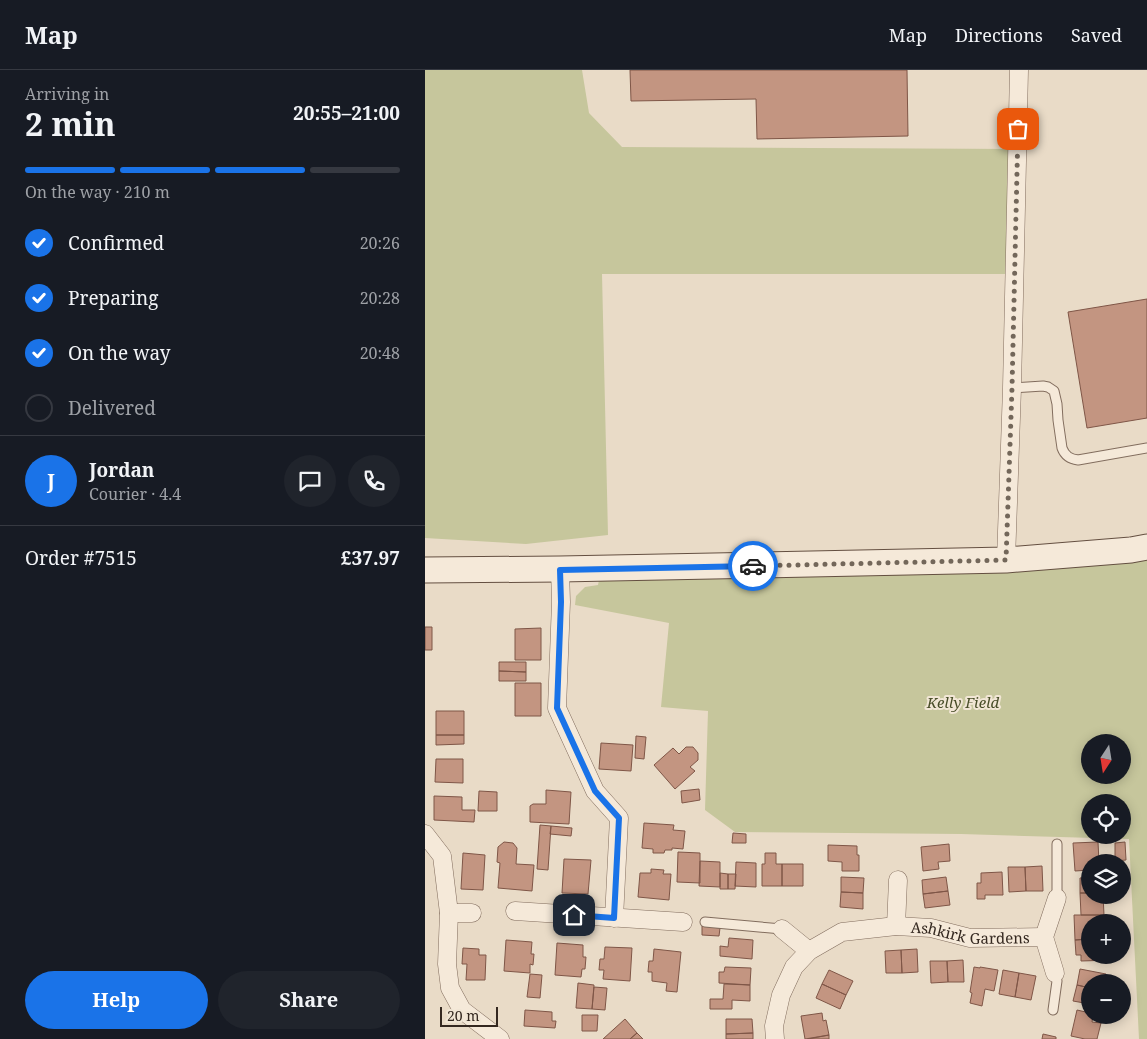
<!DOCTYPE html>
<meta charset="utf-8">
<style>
:root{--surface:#171b24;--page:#20242c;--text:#f1f3f6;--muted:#9ea1a6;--line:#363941;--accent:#1a73e8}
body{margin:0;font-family:"Noto Serif",serif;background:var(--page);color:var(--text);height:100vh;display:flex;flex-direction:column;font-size:19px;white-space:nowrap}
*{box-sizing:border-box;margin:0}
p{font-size:16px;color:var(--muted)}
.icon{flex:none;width:28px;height:28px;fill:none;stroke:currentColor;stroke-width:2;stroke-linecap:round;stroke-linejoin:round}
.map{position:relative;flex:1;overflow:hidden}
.side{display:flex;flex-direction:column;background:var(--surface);width:425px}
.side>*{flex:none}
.needle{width:32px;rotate:192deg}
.fabs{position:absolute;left:656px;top:664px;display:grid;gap:10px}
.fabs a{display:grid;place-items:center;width:50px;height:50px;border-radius:50%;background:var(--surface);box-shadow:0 2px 12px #0003;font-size:25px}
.scale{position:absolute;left:15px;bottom:12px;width:58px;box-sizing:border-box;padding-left:5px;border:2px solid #342820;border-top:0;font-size:14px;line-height:18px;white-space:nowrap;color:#342820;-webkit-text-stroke:4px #f1e6d5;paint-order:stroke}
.pin{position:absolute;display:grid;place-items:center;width:42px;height:42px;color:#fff;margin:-21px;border-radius:10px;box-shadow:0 2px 8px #0006}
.courier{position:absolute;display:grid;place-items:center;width:50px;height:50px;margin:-25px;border:4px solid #1a73e8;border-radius:50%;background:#fff;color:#222;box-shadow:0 1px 6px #0007}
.headline em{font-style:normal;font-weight:700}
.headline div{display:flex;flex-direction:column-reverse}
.headline{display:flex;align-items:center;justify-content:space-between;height:85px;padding:0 25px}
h1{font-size:32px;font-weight:700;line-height:38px}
.bar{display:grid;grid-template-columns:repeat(4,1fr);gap:8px 5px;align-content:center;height:60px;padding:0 25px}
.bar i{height:6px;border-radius:4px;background:var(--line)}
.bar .current{background:var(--accent)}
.bar p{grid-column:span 4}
.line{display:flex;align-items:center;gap:12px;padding:0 25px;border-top:1px solid var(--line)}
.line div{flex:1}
.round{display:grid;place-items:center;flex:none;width:52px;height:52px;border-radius:26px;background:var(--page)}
ol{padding:0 25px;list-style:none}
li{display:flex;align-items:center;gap:15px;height:55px}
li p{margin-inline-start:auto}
li .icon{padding:5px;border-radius:50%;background:var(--accent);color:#fff;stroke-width:4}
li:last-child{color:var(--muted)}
li i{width:28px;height:28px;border:2px solid var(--line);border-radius:50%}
.button{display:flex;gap:10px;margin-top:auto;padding:10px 25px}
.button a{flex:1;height:58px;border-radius:30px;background:var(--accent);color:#fff;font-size:20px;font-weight:700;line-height:58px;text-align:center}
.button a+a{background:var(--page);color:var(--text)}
header{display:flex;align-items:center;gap:30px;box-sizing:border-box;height:70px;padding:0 25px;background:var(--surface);border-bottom:1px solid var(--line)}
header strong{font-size:24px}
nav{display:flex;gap:28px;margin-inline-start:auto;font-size:18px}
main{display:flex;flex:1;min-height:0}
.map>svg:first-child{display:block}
.green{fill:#c6c69c;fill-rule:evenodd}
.building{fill:#c39581;stroke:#7f5647}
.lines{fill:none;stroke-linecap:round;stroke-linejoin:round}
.lane-casing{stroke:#826d5e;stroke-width:11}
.street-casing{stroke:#826d5e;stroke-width:19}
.secondary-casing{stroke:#644f41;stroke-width:27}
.lane{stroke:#f5e9d9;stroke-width:9}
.street{stroke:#f5e9d9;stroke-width:18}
.secondary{stroke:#f5e9d9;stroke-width:25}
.done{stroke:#73675a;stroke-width:5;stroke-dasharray:0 9}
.route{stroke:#1a73e8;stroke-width:6}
.labels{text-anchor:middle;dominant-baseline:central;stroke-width:4;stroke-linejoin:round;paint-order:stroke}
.park-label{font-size:15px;font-style:italic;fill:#494e29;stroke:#f1e6d5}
.street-label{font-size:15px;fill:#342820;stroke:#f1e6d5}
</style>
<header>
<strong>Map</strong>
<nav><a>Map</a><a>Directions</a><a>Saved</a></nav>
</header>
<main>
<section class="side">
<div class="headline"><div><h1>2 min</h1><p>Arriving in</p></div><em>20:55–21:00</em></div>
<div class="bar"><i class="current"></i><i class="current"></i><i class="current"></i><i></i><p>On the way · 210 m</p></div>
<ol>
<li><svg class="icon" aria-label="check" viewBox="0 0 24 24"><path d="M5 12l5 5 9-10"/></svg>Confirmed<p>20:26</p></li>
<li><svg class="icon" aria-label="check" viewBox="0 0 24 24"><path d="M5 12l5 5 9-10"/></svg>Preparing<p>20:28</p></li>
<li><svg class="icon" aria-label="check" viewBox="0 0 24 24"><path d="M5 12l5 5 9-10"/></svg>On the way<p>20:48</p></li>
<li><i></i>Delivered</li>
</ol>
<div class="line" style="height:90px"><b class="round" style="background:var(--accent);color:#fff">J</b><div><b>Jordan</b><p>Courier · 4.4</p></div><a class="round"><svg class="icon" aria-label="chat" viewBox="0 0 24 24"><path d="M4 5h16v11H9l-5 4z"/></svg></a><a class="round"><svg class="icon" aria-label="phone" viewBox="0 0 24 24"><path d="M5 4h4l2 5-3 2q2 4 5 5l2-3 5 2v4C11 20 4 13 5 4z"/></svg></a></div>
<div class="line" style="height:65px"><div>Order #7515</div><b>£37.97</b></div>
<div class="button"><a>Help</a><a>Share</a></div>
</section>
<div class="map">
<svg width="722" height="969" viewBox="0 0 722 969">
<rect width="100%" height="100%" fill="#e9dbc7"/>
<path class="green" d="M0,0H157L164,43L197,77L592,79L590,204H177L183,465L101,474L0,468Z
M722,490V969H714L704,769L536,764L310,762L280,740L283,641L236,637L244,553L150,535L151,526L160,517L173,515L174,510L683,495ZM665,672H698V705H665ZM665,732H698V765H665Z"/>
<path class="building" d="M205,0H482L483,66L332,69L331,29L206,31Z
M722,229V348L662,358L643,242Z
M0,557H7V580H0Z
M116,558V590H90V559Z
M74,592H101V602L74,601Z
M74,601L101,602V611H74Z
M90,613H116V646H90Z
M11,641H39V665H11Z
M11,665H39V674L11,675Z
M211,666L221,667L219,689L210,688Z
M176,673L208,675L206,701L174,699Z
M261,677H268L273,683V690L265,697L270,701L250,719L229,695L248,678L254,684Z
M11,689H38V713L10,712Z
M274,719L275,730L257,733L256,721Z
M121,720L146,722L144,754L105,752V736L108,734H121Z
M54,721L72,722V741H53Z
M9,726L37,727V740H50L49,752L9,750Z
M219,753L249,755L248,760L260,761L258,779L247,778V780H240L239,783H228V779L217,778Z
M115,755L126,756L123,800L112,799Z
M126,756L147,758L146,766L125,764Z
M308,763L321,764V773H307Z
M79,772L88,773L92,778L91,794L109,795L107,821L73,818L75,793L72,792L73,777Z
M673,772L674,792H665V800L650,801L648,773Z
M700,772L701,790L690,791V773Z
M524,774L525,791L513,792L514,799L498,801L496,777Z
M403,775L432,776V785H434V801H417V792L403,791Z
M253,782L275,783V813L252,812Z
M38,783L60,785L58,820L36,819Z
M340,783H351V794H357V816H337V794H340Z
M139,789L166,790L163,824L137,823Z
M275,791L295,792V817L274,816Z
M311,792L331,793V817L310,816Z
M357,794H378V816H357Z
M617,796L618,821H601L600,797Z
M583,797H600L601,821L584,822Z
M698,798H701V808H698Z
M226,799L239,800L238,804H246L244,830L213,827L215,803H226Z
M577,802L578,825H560V829H552V813H556V803Z
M295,803L303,804V819H295Z
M303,804H311L310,819H303Z
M416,807L439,808L438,823L416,822Z
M521,807L523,821L498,824L497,810Z
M665,807V823H655V808Z
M523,821L525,835L500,838L498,824Z
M416,822L438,823V839L415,837Z
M655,823H665V825H678L679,845H656Z
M649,845H676V852H665V869L650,870Z
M277,856L295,858L294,866L277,865Z
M304,868L328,870L327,889L295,886V876L303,877Z
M665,869V885H687V890L656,891V885H651L650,870Z
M81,870L107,872L106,884H109L108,895L105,894V903L79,901Z
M132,873L158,875V887H161L160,899H157L156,907L130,905Z
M180,877L207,878L205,911L178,909L179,900H174L175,889H179Z
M38,878L54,879V885H61L60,910H41L42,894H37Z
M229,879L256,882L252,922L241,921L242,913L227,911V902H223L224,891H228Z
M492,879L493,902L477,903L476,880Z
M476,880L477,903H461L460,881Z
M538,890L539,912H523L522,891Z
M505,891H522L523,912L506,913Z
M300,897L326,898L325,915L294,913V902H299Z
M549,897L555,898V897L573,900L569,921L560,919L557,936L545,933L547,923L545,922Z
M655,899L681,904L679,912H665V918L652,915Z
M404,900L428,911L421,925L397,914Z
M578,900L594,903L590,927L574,924Z
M594,903L611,906L606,930L590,927Z
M105,904L117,905L115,928L102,927Z
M153,913L169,915L167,939L151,938Z
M299,914L325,915V931L307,930V939H285V929H298Z
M397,914L421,925L415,939L391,928Z
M652,915L665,918V934L648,931Z
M169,917L182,918L180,940L167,939Z
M100,940L127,942V951H131L130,958L99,956Z
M652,940L665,943V945H668L667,952L676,953L672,969H660L646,966Z
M397,943L398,951L401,950L404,965L380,969L376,946Z
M157,945H173L172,961H157Z
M200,949L212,963L205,969H178Z
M301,949H327L328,963L301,964Z
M212,963L218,969H205Z
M328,963V969H301V964Z
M618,964L631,967V969H617Z
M404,965V969H383Z"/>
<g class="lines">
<g class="lane-casing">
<path id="lane" d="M587,318L618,316L623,317L629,321L632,334L633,350L637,378C640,386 645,389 653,390L722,378
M632,774V828
M280,852L357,859
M628,940L632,911L630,903"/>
</g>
<g class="street-casing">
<g id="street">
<path d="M581,490L587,318L594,0"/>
<path d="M135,499L136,532L132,638L170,721L194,748L189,848"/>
<path d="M0,764L17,786L24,843L22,894L25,918L37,940L75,969"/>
<path d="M90,841L258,852"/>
<path d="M24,843H47"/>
<path d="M471,856L473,810"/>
<path d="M357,859L384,881"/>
<path d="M630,903L619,867L632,828"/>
<path id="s1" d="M350,969L349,956L356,925L369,897L384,881L417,862L471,856L506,858L545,868L619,867"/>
</g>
</g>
<g class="secondary-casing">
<path id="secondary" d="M0,500L135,499L581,490L706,480L722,477"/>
</g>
<use href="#lane" class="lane"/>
<use href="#street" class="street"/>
<use href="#secondary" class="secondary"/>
</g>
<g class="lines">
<path class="done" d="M328,496L581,490L587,318L593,59"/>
<path class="route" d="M149,845L189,848L194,748L170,721L132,638L136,532L135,500L328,496"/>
</g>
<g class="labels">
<g class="park-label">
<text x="538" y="632">Kelly Field</text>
</g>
<g class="street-label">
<text stroke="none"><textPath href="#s1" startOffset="265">Ashkirk Gardens</textPath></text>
</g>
</g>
</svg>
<div class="fabs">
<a><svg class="needle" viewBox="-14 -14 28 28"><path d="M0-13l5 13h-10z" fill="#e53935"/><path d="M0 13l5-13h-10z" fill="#9ea1a6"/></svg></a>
<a><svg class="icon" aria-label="locate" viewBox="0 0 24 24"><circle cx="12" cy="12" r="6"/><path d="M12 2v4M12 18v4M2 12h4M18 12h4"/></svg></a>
<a><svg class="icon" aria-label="layers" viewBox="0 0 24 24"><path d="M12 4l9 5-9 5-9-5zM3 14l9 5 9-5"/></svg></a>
<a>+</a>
<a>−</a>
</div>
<div class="scale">20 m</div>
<div class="pin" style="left:593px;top:59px;background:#ea580c"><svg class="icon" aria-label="bag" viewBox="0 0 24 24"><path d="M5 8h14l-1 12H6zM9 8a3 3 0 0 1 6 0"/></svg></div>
<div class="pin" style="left:149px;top:845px;background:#1f2937"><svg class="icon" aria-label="home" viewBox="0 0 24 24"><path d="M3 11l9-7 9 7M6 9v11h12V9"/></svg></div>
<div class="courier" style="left:328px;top:496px"><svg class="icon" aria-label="car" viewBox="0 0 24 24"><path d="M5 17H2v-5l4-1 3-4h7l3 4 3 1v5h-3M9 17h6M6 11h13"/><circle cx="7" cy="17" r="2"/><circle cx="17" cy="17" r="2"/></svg></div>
</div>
</main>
